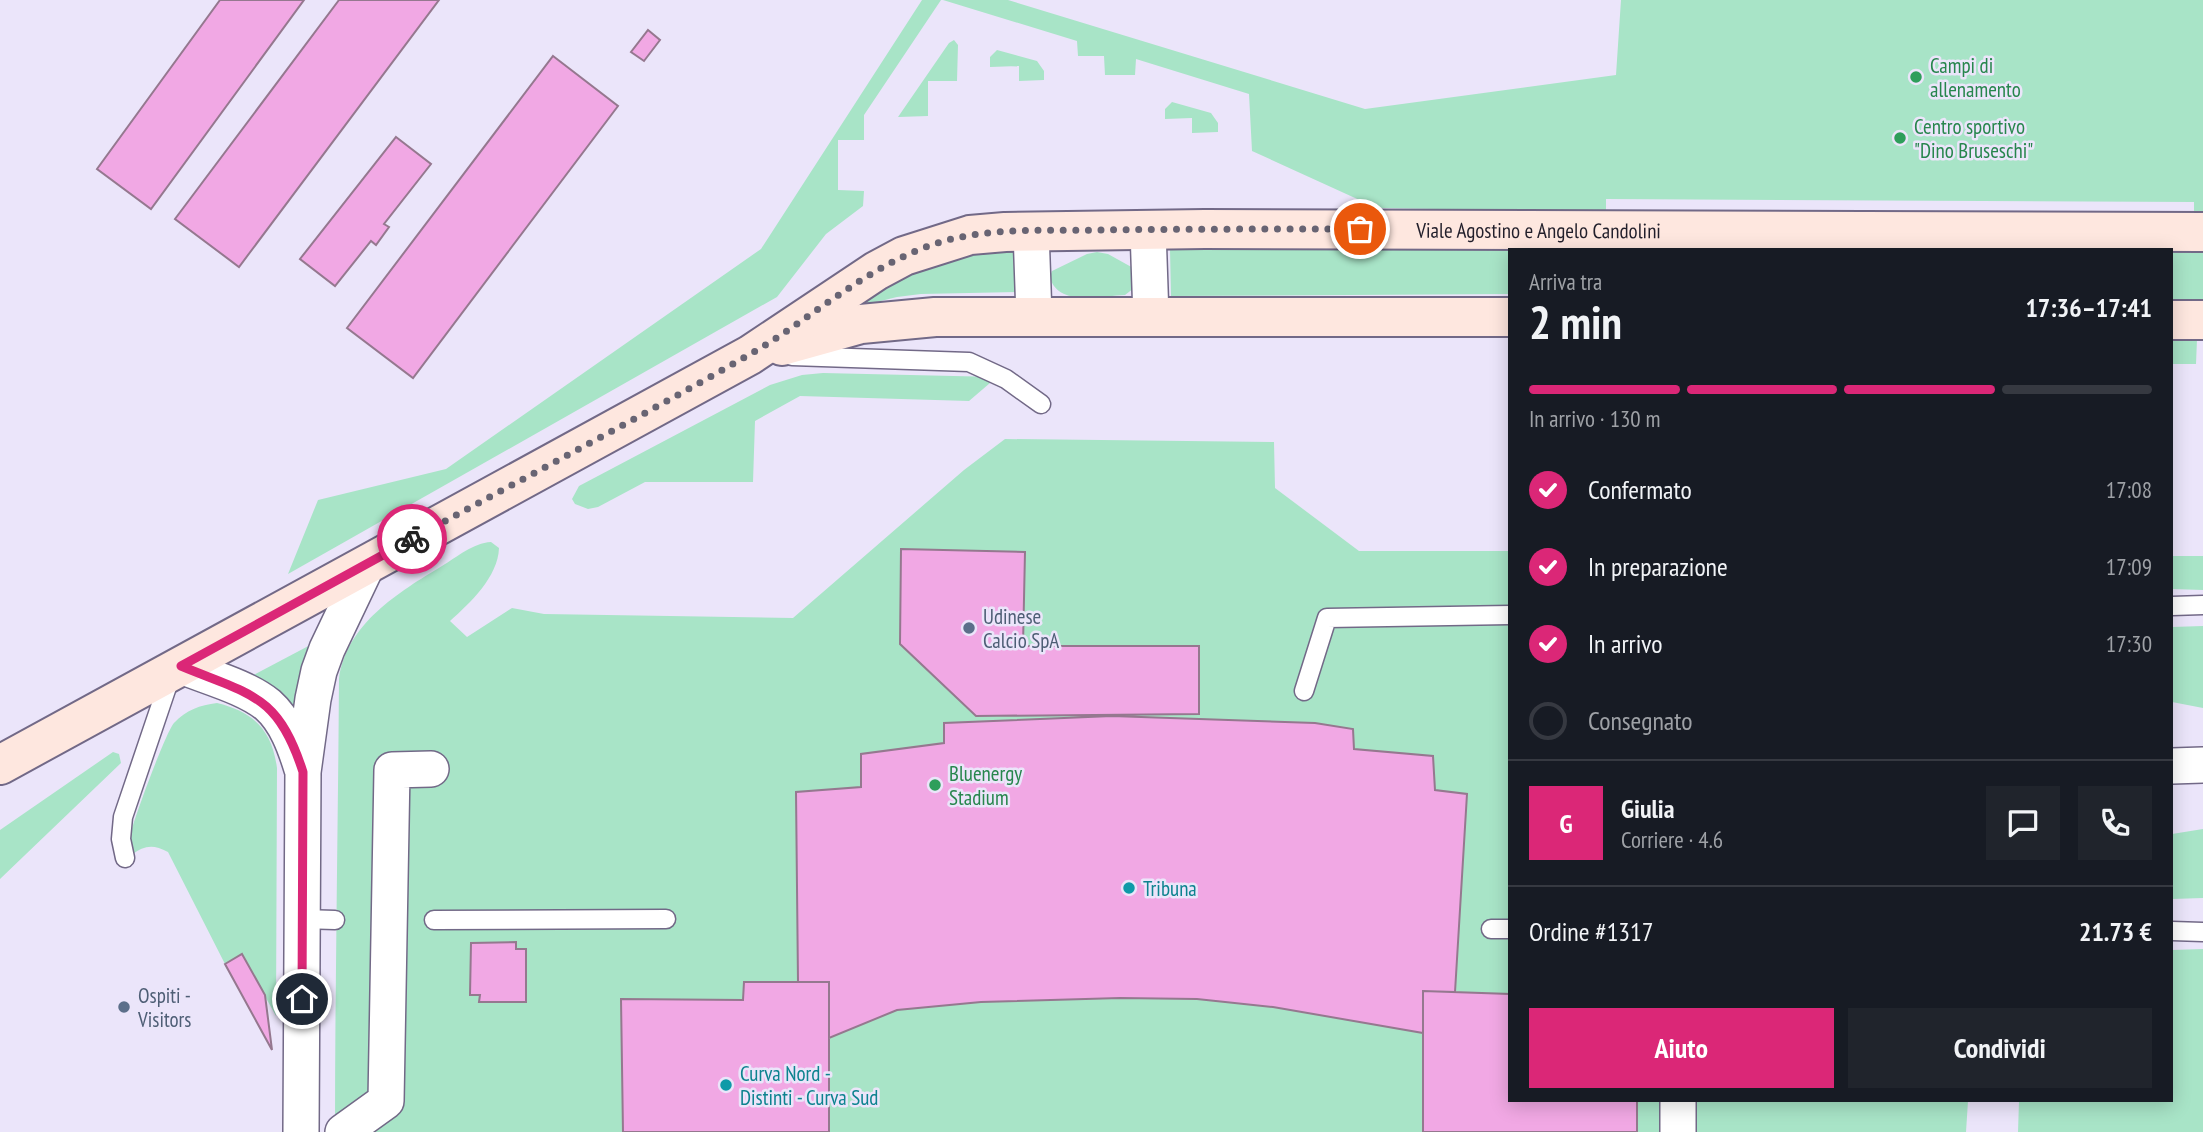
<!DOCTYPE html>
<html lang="it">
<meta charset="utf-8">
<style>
:root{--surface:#171b24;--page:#20242c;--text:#f1f3f6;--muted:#9ea1a6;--line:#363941;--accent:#db2777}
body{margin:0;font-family:"PT Sans Narrow",sans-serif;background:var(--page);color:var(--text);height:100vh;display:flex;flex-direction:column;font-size:26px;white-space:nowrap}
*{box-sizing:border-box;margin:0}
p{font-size:23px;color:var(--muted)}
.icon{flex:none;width:38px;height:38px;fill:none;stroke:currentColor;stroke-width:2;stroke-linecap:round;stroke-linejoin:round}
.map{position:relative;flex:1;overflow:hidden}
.sheet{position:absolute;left:1508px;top:248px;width:665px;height:854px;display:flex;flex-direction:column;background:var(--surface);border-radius:0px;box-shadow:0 4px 18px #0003}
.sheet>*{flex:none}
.pin{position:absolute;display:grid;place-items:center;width:60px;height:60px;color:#fff;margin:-30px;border:4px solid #fff;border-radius:50%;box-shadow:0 2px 7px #0007}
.courier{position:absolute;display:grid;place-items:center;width:70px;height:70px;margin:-35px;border:5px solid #db2777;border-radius:50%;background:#fff;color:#222;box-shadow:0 2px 9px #0007}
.headline em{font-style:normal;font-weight:700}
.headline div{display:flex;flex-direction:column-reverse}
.headline{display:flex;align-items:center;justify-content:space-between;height:119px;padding:0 21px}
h1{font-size:46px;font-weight:700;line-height:52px}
.bar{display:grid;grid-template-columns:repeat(4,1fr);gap:10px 7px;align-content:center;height:84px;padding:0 21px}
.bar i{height:9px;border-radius:5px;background:var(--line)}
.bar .on{background:var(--accent)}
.bar p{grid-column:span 4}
.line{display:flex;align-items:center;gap:18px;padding:0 21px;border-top:2px solid var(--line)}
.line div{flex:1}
.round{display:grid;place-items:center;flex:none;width:74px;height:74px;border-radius:0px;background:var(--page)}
ol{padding:0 21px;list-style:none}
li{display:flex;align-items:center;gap:21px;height:77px}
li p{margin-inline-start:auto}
li .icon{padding:7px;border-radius:50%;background:var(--accent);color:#fff;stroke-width:4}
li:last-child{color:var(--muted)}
li i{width:38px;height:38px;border:4px solid var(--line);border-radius:50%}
.primary-button{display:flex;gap:14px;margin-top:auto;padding:14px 21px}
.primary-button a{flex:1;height:80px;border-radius:0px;background:var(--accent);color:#fff;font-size:28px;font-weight:700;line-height:80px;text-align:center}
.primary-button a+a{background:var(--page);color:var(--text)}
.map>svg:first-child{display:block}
.green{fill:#a8e4c7}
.building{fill:#f1a8e4;stroke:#95788f;stroke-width:2}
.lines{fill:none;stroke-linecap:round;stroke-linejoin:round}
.lane-casing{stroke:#726987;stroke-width:21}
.street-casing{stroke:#726987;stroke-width:38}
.secondary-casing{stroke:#726987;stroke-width:42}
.lane{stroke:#fff;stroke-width:18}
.street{stroke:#fff;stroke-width:35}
.secondary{stroke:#fee7df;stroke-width:38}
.done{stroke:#686473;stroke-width:7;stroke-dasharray:0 12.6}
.route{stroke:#db2777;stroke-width:9}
.leisure-dot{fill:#2e9e5b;stroke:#ebe5fa;stroke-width:2.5}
.service-dot{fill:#5c6f8a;stroke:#ebe5fa;stroke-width:2.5}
.culture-dot{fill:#0f9aa8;stroke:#ebe5fa;stroke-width:2.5}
.labels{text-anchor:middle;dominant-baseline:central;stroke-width:5;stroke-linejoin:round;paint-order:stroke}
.leisure-label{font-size:21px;fill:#27864d;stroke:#ebe5fa;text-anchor:start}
.street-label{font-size:21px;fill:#221f2b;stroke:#ebe5fa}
.service-label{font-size:21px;fill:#4e5e75;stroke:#ebe5fa;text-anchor:start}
.culture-label{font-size:21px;fill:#0d838f;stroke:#ebe5fa;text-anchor:start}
</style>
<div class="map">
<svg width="2203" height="1132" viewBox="0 0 2203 1132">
<rect width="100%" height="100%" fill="#ebe5fa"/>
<path class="green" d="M922,0H941L864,115V140H838V190L864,191L863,206L826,234L777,297L288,574L318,500L446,469L761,249Z
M943,0H1008L1365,109L1616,75L1621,0H2203V213H2194V202L1606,199V212L1377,208L1252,151L1249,94L1136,59L1135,75H1105L1104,56H1078L1077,41Z
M954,40L958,45L957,81H928V116L898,117L949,43Z
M997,50L1037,61L1044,71V80L1019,81V66L990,67V57Z
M1172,102L1211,113L1218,123V132L1192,133V118L1165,119V109Z
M1016,249L1017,292L921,294L897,297L828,314C875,290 921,266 973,254C987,251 1002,250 1016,249Z
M1170,249L1872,250H1510V294L1171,296Z
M1097,252L1108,254L1135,269L1138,285L1125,295C1102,296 1057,307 1050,277L1052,271L1087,254Z
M2172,252L2203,253V302H2172Z
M2172,339H2197L2196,364H2172Z
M823,373L997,377L969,401L800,396L755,421L753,482H645L598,507L588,509L575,504L572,499L579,486L770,385L802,375Z
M1005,439L1274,442L1275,488L1359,551H1510V1101H1968L1966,1132H335C335,981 338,830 339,679C346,624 399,592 442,566C457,557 473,543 491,542L499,548C498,577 470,603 450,621L467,637L512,608L544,614L793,618L964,470Z
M2172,556H2203V590L2172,589Z
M2203,626V708L2172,702V627Z
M316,642L300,741L246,679Z
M217,703C254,712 272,730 277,768L276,1016L242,955L225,964L168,852C153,844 145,845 131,855C130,848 129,840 131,833C134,818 166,732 174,723C186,710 200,705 217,703Z
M113,752L119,754L121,763L0,879V830Z
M2203,829V898L2172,899V834Z
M2203,949V1132H2018L2019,1101H2172V950Z"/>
<path class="building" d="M220,0H304L151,209L97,169Z
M339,0H439L239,267L175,219Z
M648,30L660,40L644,61L631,52Z
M553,56L618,106L413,378L347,328Z
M396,137L431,164L384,224L389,227L376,245L371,241L335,286L300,259Z
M901,549L1025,552L1023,646H1199V714L976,716L900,644Z
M1112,716L1315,723L1353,729L1354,749L1433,756L1435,790L1467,794L1455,992L1423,991V1033L1273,1007L1197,999L1120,998L981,1002L897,1010L829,1038V982H798L796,792L861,787V754L944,743V723Z
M516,942V949H526V1002H479L480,995H470L471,943Z
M242,954L265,995L272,1050L225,964Z
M744,982H829V1132H623L621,999L743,1000Z
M1423,991L1510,994V1101H1637V1132H1423Z"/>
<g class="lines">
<g class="lane-casing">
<path id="lane" d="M792,356L969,362L1006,379L1041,404
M2172,606L2203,605
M1304,691L1327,618L1510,615
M125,858L121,839L123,817L170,678
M302,919L335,920
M434,920L666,919
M1491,929H1510
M2172,931L2203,932"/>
</g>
<g class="street-casing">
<path id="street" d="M1148,230L1151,317
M1031,231L1034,316
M181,666C208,677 246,687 268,705C286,721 295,746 302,769
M2172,766L2203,765
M1678,1101V1132
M301,1132L303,772L313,699L319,671L327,649L368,563
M343,1132L386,1101L392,770L431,769"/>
</g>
<g class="secondary-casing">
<g id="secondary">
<path d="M2172,320H2203"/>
<path d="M782,346L861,324L935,317H1510"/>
<path id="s1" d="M0,765L750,355L876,271L904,256L970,235L1005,232L1205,229L2203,232"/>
</g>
</g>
<use href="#lane" class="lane"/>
<use href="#street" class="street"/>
<use href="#secondary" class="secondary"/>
</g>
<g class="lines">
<path class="done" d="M412,539C524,478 637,419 747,356C814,318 872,260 948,240C998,227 1050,231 1101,230C1187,229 1274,229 1360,229"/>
<path class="route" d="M302,999L303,772C278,694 251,695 181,666L412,539"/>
</g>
<g class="leisure-dot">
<circle cx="1916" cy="77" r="7"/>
<circle cx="1900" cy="138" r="7"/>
<circle cx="935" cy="785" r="7"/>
</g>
<g class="service-dot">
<circle cx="969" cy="628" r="7"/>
<circle cx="124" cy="1007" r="7"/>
</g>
<g class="culture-dot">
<circle cx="1129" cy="888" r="7"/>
<circle cx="726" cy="1085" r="7"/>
</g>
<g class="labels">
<g class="leisure-label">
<text x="1930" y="65">Campi di<tspan x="1930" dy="24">allenamento</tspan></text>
<text x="1914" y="126">Centro sportivo<tspan x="1914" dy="24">"Dino Bruseschi"</tspan></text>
<text x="949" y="773">Bluenergy<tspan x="949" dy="24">Stadium</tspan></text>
</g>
<g class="street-label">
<text stroke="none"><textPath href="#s1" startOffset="1676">Viale Agostino e Angelo Candolini</textPath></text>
</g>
<g class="service-label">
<text x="983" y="616">Udinese<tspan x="983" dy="24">Calcio SpA</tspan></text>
<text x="138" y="995">Ospiti -<tspan x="138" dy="24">Visitors</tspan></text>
</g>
<g class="culture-label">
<text x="1143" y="888">Tribuna</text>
<text x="740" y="1073">Curva Nord -<tspan x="740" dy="24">Distinti - Curva Sud</tspan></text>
</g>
</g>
</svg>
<div class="pin" style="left:1360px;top:229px;background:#ea580c"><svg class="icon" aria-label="bag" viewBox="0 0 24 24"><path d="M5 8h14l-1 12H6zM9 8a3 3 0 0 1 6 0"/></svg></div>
<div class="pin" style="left:302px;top:999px;background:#1f2937"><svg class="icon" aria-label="home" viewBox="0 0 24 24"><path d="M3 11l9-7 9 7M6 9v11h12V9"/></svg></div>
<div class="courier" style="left:412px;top:539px"><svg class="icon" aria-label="bike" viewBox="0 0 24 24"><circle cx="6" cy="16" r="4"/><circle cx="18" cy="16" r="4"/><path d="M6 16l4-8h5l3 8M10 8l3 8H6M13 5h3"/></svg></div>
<section class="sheet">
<div class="headline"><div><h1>2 min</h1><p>Arriva tra</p></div><em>17:36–17:41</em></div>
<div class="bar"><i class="on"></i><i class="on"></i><i class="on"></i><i></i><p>In arrivo · 130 m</p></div>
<ol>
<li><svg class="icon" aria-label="check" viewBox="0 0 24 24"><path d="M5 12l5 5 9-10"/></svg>Confermato<p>17:08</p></li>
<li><svg class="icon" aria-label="check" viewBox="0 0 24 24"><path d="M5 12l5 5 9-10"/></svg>In preparazione<p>17:09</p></li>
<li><svg class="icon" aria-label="check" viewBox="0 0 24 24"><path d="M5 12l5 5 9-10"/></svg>In arrivo<p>17:30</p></li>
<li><i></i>Consegnato</li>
</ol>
<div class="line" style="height:126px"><b class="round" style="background:var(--accent);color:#fff">G</b><div><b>Giulia</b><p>Corriere · 4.6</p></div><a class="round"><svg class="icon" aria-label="chat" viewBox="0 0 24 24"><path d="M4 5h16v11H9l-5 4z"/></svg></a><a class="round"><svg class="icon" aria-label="phone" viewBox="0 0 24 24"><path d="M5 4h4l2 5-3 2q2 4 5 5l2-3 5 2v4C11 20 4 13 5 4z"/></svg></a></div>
<div class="line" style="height:91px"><div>Ordine #1317</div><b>21.73 €</b></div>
<div class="primary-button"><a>Aiuto</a><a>Condividi</a></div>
</section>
</div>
